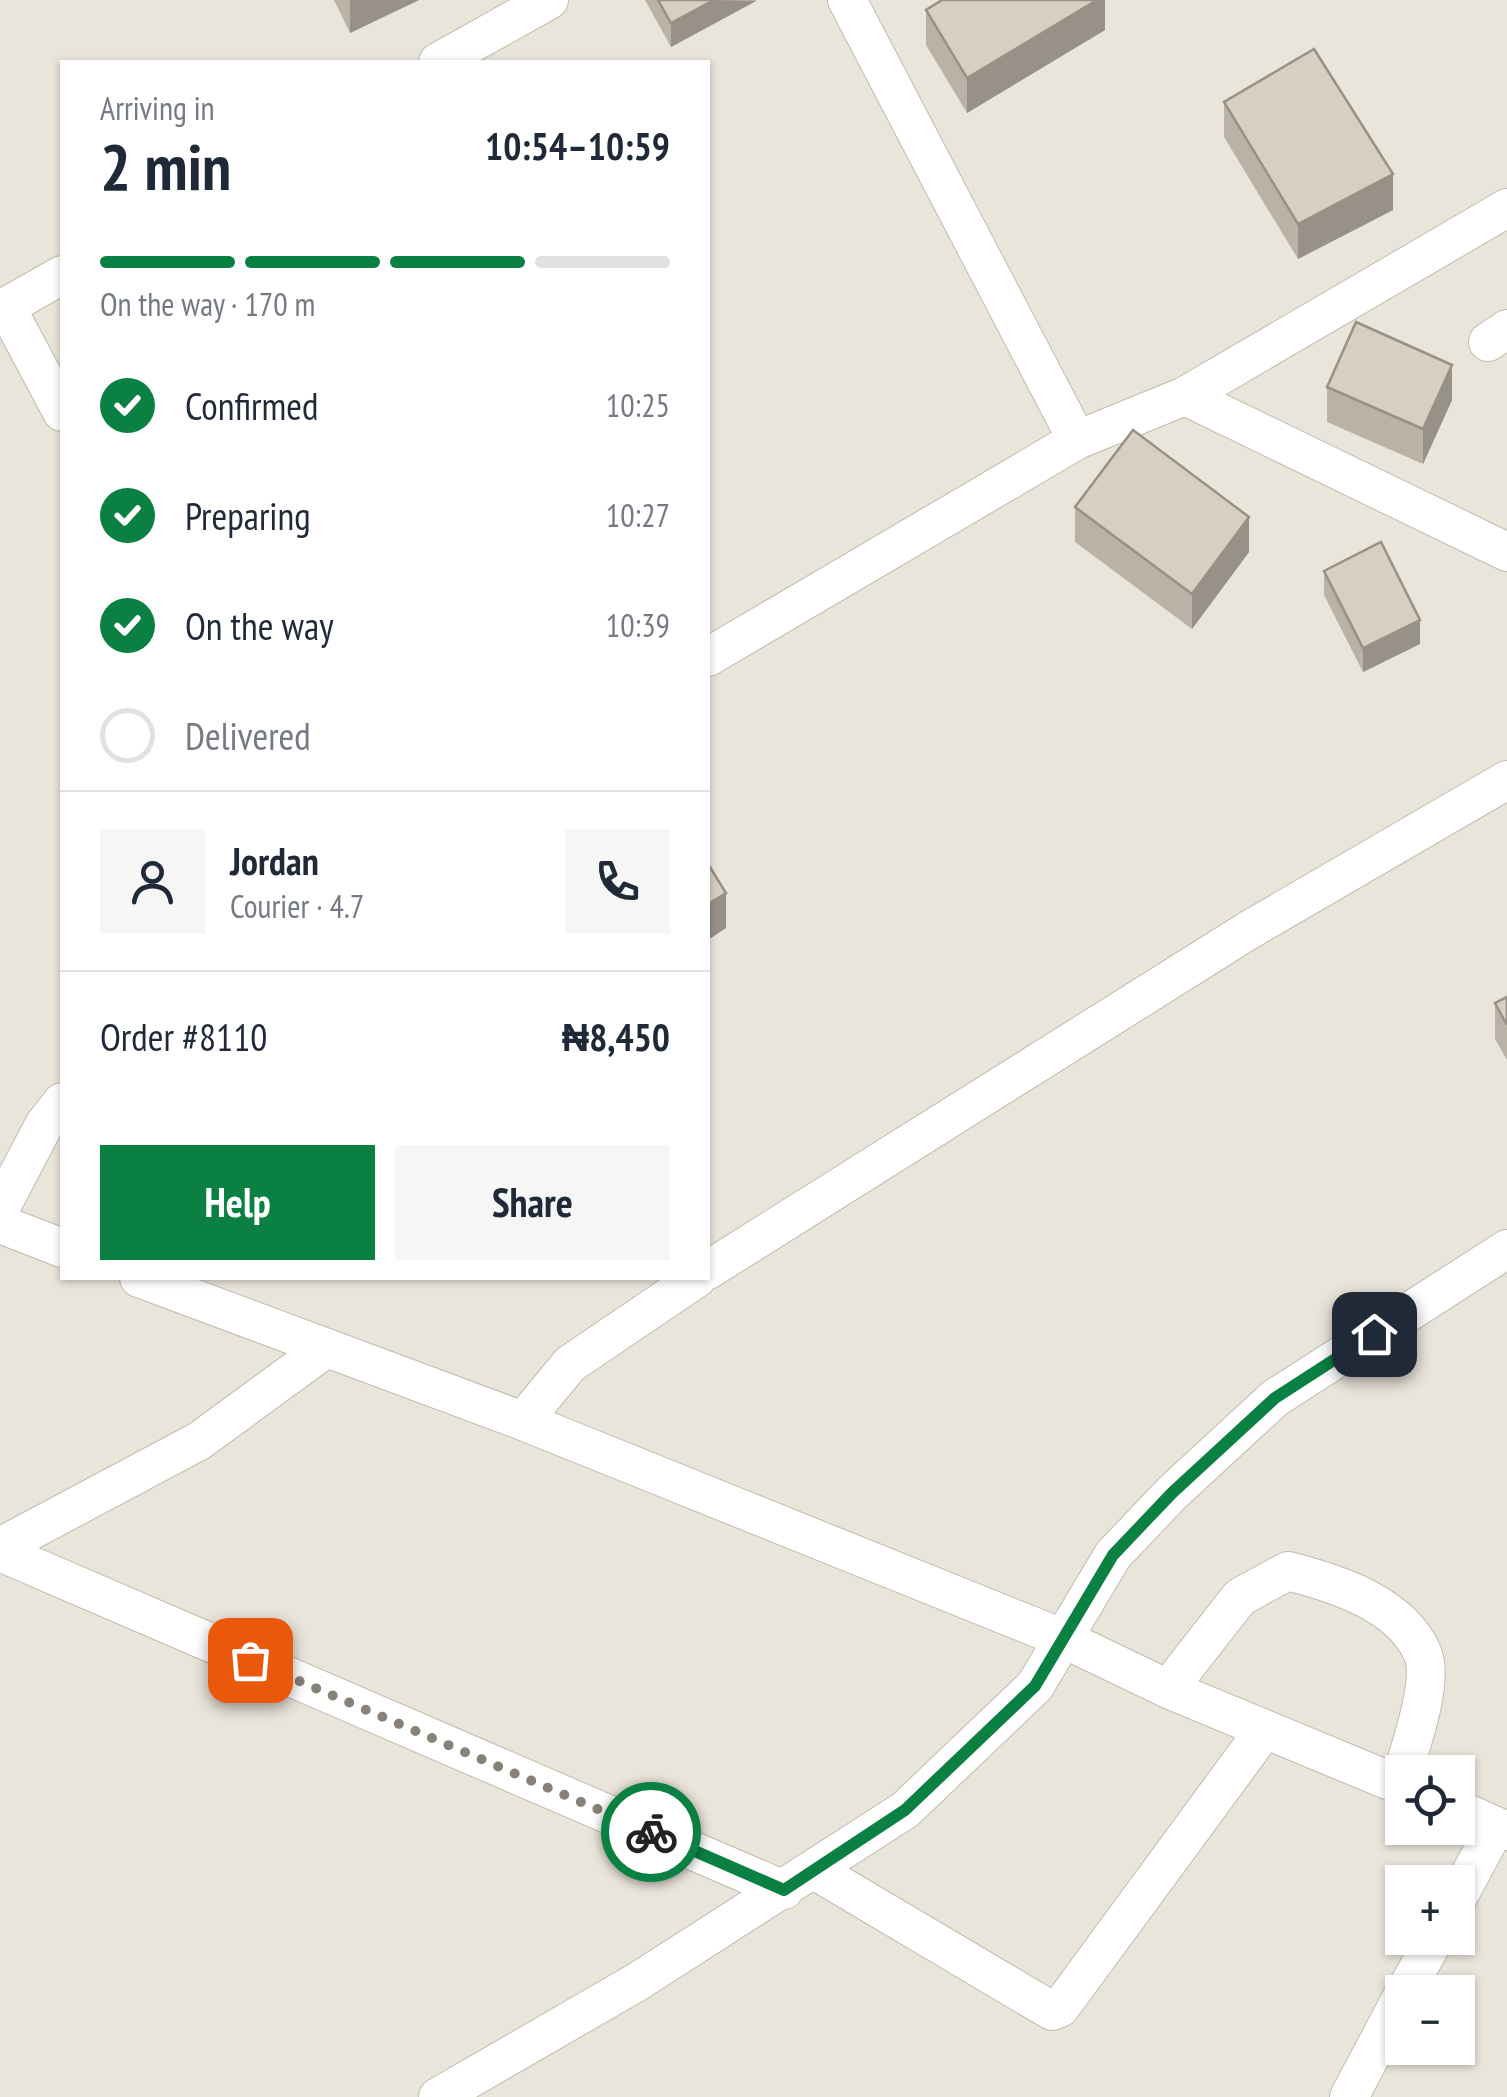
<!DOCTYPE html>
<meta charset="utf-8">
<style>
:root{--surface:#fff;--page:#f6f6f7;--text:#1f2937;--muted:#747a83;--line:#e0e1e3;--accent:#0b8043}
body{margin:0;font-family:"PT Sans Narrow",sans-serif;background:var(--page);color:var(--text);height:100vh;display:flex;flex-direction:column;font-size:38px;white-space:nowrap}
*{box-sizing:border-box;margin:0}
p{font-size:32px;color:var(--muted)}
.icon{flex:none;width:55px;height:55px;fill:none;stroke:currentColor;stroke-width:2;stroke-linecap:round;stroke-linejoin:round}
.map{position:relative;flex:1;overflow:hidden}
.side{position:absolute;left:60px;top:60px;width:650px;height:1220px;display:flex;flex-direction:column;background:var(--surface);border-radius:0px;box-shadow:0 2px 8px #0004}
.side>*{flex:none}
.buttons{position:absolute;left:1385px;top:1755px;display:grid;gap:20px}
.buttons a{display:grid;place-items:center;width:90px;height:90px;border-radius:0px;background:var(--surface);box-shadow:0 2px 8px #0004;font-size:50px}
.pin{position:absolute;display:grid;place-items:center;width:85px;height:85px;color:#fff;margin:-42px;border-radius:20px;box-shadow:0 5px 15px #0006}
.courier{position:absolute;display:grid;place-items:center;width:100px;height:100px;margin:-50px;border:8px solid #0b8043;border-radius:50%;background:#fff;color:#222;box-shadow:0 2px 12px #0007}
.headline em{font-style:normal;font-weight:700}
.headline div{display:flex;flex-direction:column-reverse}
.headline{display:flex;align-items:center;justify-content:space-between;height:170px;padding:0 40px}
h1{font-size:65px;font-weight:700;line-height:75px}
.bar{display:grid;grid-template-columns:repeat(4,1fr);gap:15px 10px;align-content:center;height:120px;padding:0 40px}
.bar i{height:12px;border-radius:8px;background:var(--line)}
.bar .active{background:var(--accent)}
.bar p{grid-column:span 4}
.line{display:flex;align-items:center;gap:25px;padding:0 40px;border-top:2px solid var(--line)}
.line div{flex:1}
.round{display:grid;place-items:center;flex:none;width:105px;height:105px;border-radius:0px;background:var(--page)}
ol{padding:0 40px;list-style:none}
li{display:flex;align-items:center;gap:30px;height:110px}
li p{margin-inline-start:auto}
li .icon{padding:10px;border-radius:50%;background:var(--accent);color:#fff;stroke-width:4}
li:last-child{color:var(--muted)}
li i{width:55px;height:55px;border:5px solid var(--line);border-radius:50%}
.action{display:flex;gap:20px;margin-top:auto;padding:20px 40px}
.action a{flex:1;height:115px;border-radius:0px;background:var(--accent);color:#fff;font-size:40px;font-weight:700;line-height:115px;text-align:center}
.action a+a{background:var(--page);color:var(--text)}
.map>svg:first-child{display:block}
.residential{fill:#eae5da;fill-rule:evenodd}
.lines{fill:none;stroke-linecap:round;stroke-linejoin:round}
.minor-casing{stroke:#c2bbae;stroke-width:40}
.minor{stroke:#fff;stroke-width:38}
.wall{fill:#bab2a6}
.shaded-wall{fill:#979187}
.building{fill:#d8cfc1;stroke:#979187;stroke-width:2.5}
.done{stroke:#878178;stroke-width:10;stroke-dasharray:0 18}
.route{stroke:#0b8043;stroke-width:12}
</style>
<div class="map">
<svg width="1507" height="2097" viewBox="0 0 1507 2097">
<rect width="100%" height="100%" fill="#f6f3ec"/>
<path class="residential" d="M0,0H1507V2097H0ZM62,62H708V1278H62ZM1402,1772H1458V1828H1402ZM1402,1882H1458V1938H1402ZM1402,1992H1458V2048H1402Z"/>
<g class="lines">
<g class="minor-casing">
<path id="minor" d="M847,0L1077,440
M438,62L549,0
M6,307L62,412
M0,310L62,275
M1488,342L1507,329
M1185,396L1507,552
M708,657L1077,440L1185,396L1507,208
M0,1209L44,1125L62,1102
M0,1224L62,1248
M708,1270L1249,930L1507,780
M139,1278L523,1421L1062,1638L1168,1689L1402,1786
M523,1421L570,1364L697,1278
M0,1547L199,1441L325,1349
M0,1552L784,1890
M1168,1689L1240,1597L1288,1571C1335,1583 1400,1603 1422,1652C1435,1679 1411,1745 1403,1772
M1458,1809L1507,1831
M814,1870L1052,2011L1060,2008L1265,1729
M1458,1897L1496,1826
M1405,1992L1435,1938
M438,2097L637,1982L905,1810L1035,1686L1113,1555L1172,1493L1275,1398L1507,1249
M1349,2097L1402,1997"/>
</g>
<use href="#minor" class="minor"/>
</g>
<path class="wall" d="M334,0H419L350,33Z
M645,0H756V1L671,47Z
M1105,0V30L967,113L926,45V10Z
M1224,102L1393,210L1298,259L1224,137Z
M1327,387L1452,400L1423,464L1327,422Z
M1075,507L1249,552L1192,629L1075,542Z
M1324,571L1420,644L1363,672L1324,595Z
M1507,997V1060L1495,1039V1003Z"/>
<path class="shaded-wall" d="M350,0H419L350,33Z
M714,0L756,1L671,47V23Z
M1097,0H1105V30L967,113V78Z
M1393,174V210L1298,259V224Z
M1452,365V400L1423,464V429Z
M1249,517V552L1192,629V594Z
M1420,620V644L1363,672V648Z
M726,893V928L708,940V904Z"/>
<path class="building" d="M658,0H714L671,23Z
M942,0H1097L967,78L926,10Z
M1314,49L1393,174L1298,224L1224,102Z
M1356,322L1452,365L1423,429L1327,387Z
M1133,430L1249,517L1192,594L1075,507Z
M1381,542L1420,620L1363,648L1324,571Z
M708,864L726,893L708,904Z
M1507,997V1025L1495,1003Z"/>
<g class="lines">
<path class="done" d="M250,1660L651,1832"/>
<path class="route" d="M651,1832L784,1890L905,1810L1035,1686L1113,1555L1172,1493L1275,1398L1374,1334"/>
</g>
</svg>
<div class="buttons">
<a><svg class="icon" aria-label="locate" viewBox="0 0 24 24"><circle cx="12" cy="12" r="6"/><path d="M12 2v4M12 18v4M2 12h4M18 12h4"/></svg></a>
<a>+</a>
<a>−</a>
</div>
<div class="pin" style="left:250px;top:1660px;background:#ea580c"><svg class="icon" aria-label="bag" viewBox="0 0 24 24"><path d="M5 8h14l-1 12H6zM9 8a3 3 0 0 1 6 0"/></svg></div>
<div class="pin" style="left:1374px;top:1334px;background:#1f2937"><svg class="icon" aria-label="home" viewBox="0 0 24 24"><path d="M3 11l9-7 9 7M6 9v11h12V9"/></svg></div>
<div class="courier" style="left:651px;top:1832px"><svg class="icon" aria-label="bike" viewBox="0 0 24 24"><circle cx="6" cy="16" r="4"/><circle cx="18" cy="16" r="4"/><path d="M6 16l4-8h5l3 8M10 8l3 8H6M13 5h3"/></svg></div>
<section class="side">
<div class="headline"><div><h1>2 min</h1><p>Arriving in</p></div><em>10:54–10:59</em></div>
<div class="bar"><i class="active"></i><i class="active"></i><i class="active"></i><i></i><p>On the way · 170 m</p></div>
<ol>
<li><svg class="icon" aria-label="check" viewBox="0 0 24 24"><path d="M5 12l5 5 9-10"/></svg>Confirmed<p>10:25</p></li>
<li><svg class="icon" aria-label="check" viewBox="0 0 24 24"><path d="M5 12l5 5 9-10"/></svg>Preparing<p>10:27</p></li>
<li><svg class="icon" aria-label="check" viewBox="0 0 24 24"><path d="M5 12l5 5 9-10"/></svg>On the way<p>10:39</p></li>
<li><i></i>Delivered</li>
</ol>
<div class="line" style="height:180px"><a class="round"><svg class="icon" aria-label="person" viewBox="0 0 24 24"><circle cx="12" cy="8" r="4"/><path d="M4 21q1-7 8-7t8 7"/></svg></a><div><b>Jordan</b><p>Courier · 4.7</p></div><a class="round"><svg class="icon" aria-label="phone" viewBox="0 0 24 24"><path d="M5 4h4l2 5-3 2q2 4 5 5l2-3 5 2v4C11 20 4 13 5 4z"/></svg></a></div>
<div class="line" style="height:130px"><div>Order #8110</div><b>₦8,450</b></div>
<div class="action"><a>Help</a><a>Share</a></div>
</section>
</div>
